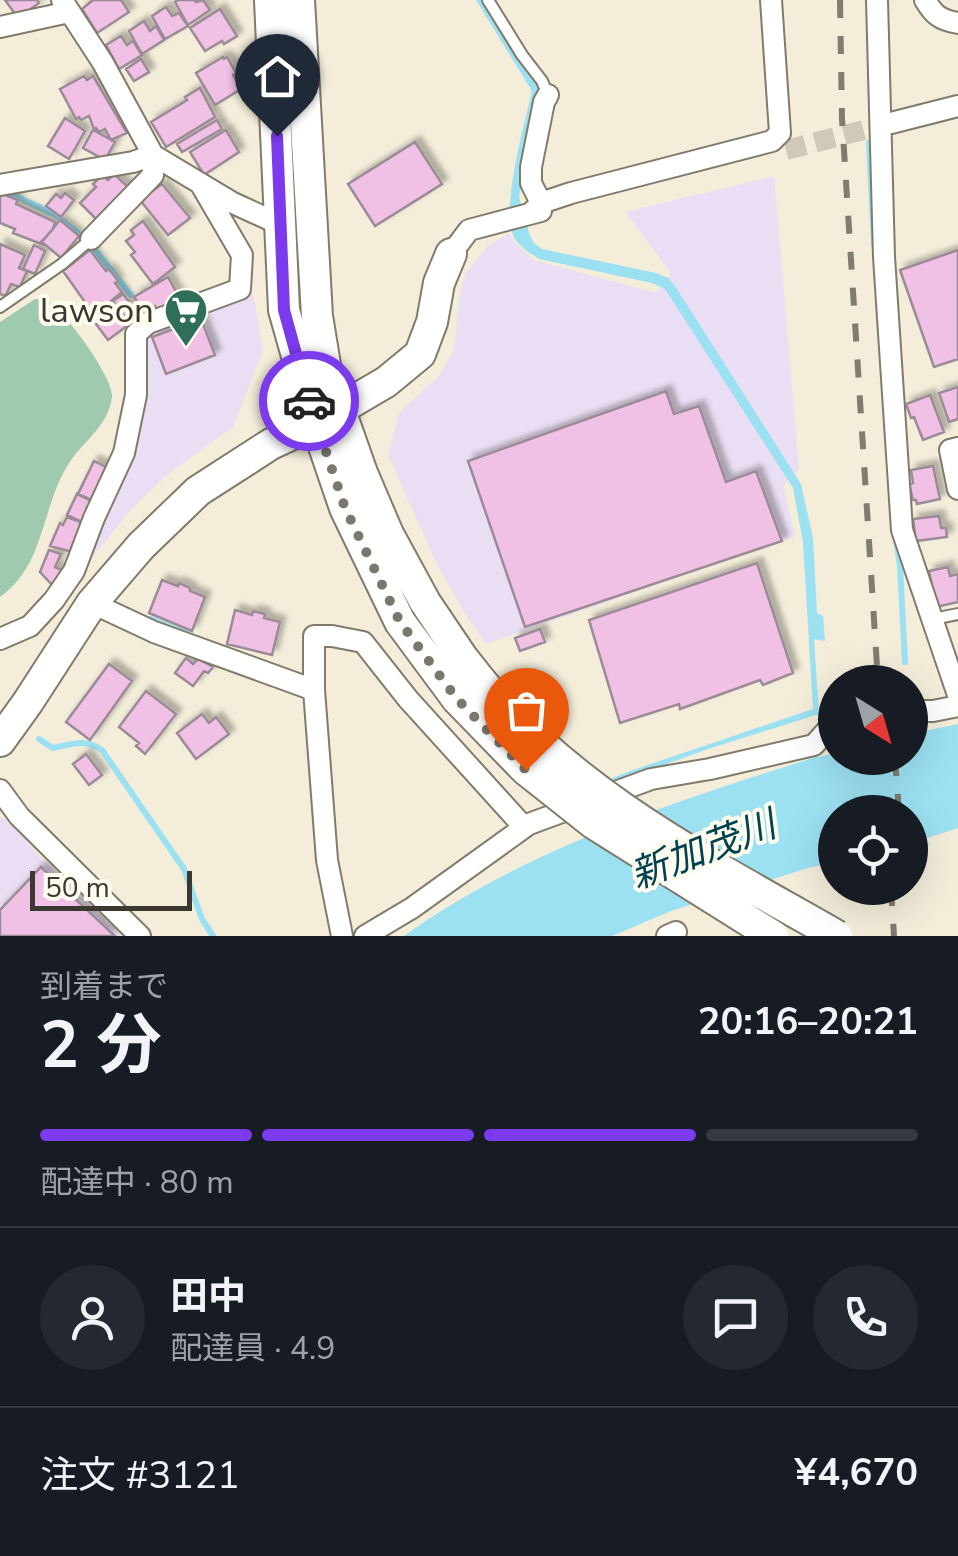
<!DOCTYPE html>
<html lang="ja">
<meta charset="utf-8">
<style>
:root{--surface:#171b24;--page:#242831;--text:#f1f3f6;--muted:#9ea1a6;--line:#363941;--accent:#7c3aed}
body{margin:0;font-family:"Nunito Sans","Noto Sans JP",sans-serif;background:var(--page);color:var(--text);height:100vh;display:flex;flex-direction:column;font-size:38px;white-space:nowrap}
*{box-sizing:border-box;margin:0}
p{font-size:32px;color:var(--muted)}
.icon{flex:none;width:55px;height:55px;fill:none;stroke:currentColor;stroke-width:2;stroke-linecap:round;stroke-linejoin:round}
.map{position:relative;height:936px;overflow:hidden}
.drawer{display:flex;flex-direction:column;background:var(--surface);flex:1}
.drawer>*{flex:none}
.needle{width:65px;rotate:143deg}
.controls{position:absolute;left:818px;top:665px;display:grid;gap:20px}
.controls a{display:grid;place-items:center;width:110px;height:110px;border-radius:50%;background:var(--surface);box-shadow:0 10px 40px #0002;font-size:50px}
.scale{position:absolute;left:30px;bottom:25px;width:162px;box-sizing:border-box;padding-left:10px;border:5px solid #3a3831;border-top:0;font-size:28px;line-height:35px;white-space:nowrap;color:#3a3831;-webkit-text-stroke:8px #fefbef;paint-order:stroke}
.pin{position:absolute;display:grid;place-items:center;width:85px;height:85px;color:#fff;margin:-102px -42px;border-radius:50% 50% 50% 0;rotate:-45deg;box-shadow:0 0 10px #0007}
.pin .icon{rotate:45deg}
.courier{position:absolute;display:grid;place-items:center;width:100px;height:100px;margin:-50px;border:8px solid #7c3aed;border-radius:50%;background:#fff;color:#222;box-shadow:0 2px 12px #0007}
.summary em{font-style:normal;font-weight:700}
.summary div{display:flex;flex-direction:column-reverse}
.summary{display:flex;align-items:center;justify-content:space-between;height:170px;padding:0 40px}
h1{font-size:65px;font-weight:700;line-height:75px}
.bar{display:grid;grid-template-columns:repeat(4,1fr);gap:15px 10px;align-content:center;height:120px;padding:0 40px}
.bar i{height:12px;border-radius:8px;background:var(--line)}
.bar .on{background:var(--accent)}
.bar p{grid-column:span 4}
.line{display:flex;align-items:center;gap:25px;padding:0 40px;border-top:2px solid var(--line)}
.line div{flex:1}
.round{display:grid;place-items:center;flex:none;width:105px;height:105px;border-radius:52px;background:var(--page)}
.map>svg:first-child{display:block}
.commercial{fill:#e9def3}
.green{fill:#a0cab0}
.water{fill:#9ce1f2}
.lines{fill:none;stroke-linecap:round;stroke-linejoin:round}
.stream{stroke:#9ce1f2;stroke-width:6}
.building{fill:#f0c0e5;stroke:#9b8b97;stroke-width:2.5;filter:url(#shadow)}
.street-tunnel{stroke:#cec9b8;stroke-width:20;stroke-dasharray:20 10;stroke-linecap:butt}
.lane-casing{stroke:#807b6a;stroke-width:14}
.street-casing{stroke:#807b6a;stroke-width:24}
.secondary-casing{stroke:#807b6a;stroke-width:34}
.lane{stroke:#fff;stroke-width:10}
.street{stroke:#fff;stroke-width:20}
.secondary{stroke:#fff;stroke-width:30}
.rail{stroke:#7f7c70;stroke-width:6;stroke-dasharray:18 18;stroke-linecap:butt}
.secondary-bridge-casing{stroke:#807b6a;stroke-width:34;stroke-linecap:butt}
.secondary-bridge{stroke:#fff;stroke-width:30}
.done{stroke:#7b776c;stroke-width:10;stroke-dasharray:0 18}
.route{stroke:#7c3aed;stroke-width:12}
.labels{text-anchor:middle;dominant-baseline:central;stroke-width:8;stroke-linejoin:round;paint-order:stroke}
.poi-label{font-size:35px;fill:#3a3831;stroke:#fefbef;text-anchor:end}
.water-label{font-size:38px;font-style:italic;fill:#00424e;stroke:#fefbef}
</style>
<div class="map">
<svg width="958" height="936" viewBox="0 0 958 936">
<defs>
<filter id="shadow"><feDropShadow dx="5.5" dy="-5.5" stdDeviation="2.5" flood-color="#0004"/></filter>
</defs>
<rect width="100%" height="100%" fill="#f3edda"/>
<path class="commercial" d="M774,176L799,469L783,486L795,536L486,644L464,612L437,564L388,455L399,413L440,375L454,350L459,298L465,274L488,246L509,233L513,241L534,260L656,293L671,273L626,212Z
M253,293L263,351L233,427L168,474L129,512L90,560L102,525L133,462L148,396V332Z
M0,817L15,824L32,848L122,936H0Z"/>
<path class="green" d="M35,299C43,299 42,298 49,302C66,313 114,378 112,397C108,428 80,443 66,468C41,511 44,566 0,597V322Z"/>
<path class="water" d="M476,0H482L518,61L521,60L538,83L541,95L519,197L530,236L535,244L542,249L656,273L668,278L675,286L801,484L813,538L817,613L823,616L825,641L814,639L819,714L711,748L530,813L627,772L813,709L803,542L793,488L665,289L652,283L539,259C531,254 520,247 515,239C499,212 525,123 532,91Z
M958,724V828L927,838L929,846L925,848L922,841L910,845V812H835V862L808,868L671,911L612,936H404C523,850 674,802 813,758L812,752L815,751L818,757L835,753V758H910V734Z"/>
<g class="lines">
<path class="stream" d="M869,143L874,244
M7,192L56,215L84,238
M93,247L131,295
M896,540L900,566L905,662
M151,619L186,633
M39,739L53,748C71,744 86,738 102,750L184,869L202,919L213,936"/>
</g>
<path class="building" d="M5,0H37L39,3L18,18Z
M93,0H121L129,12L97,33L82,9Z
M178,0H194L196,2L203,0L210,10L188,25L175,2Z
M166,7L172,16L179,13L188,26L165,39L152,16Z
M220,9L237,36L224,44L222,41L205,51L190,28Z
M144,21L150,31L156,26L164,40L142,54L129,31Z
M121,36L127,45L133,41L142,55L119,69L106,45Z
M223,57L224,59L227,57L236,73L233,75L241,89L215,105L196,73Z
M141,59L149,72L134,81L126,69Z
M84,76L87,80L93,76L127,133L111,140L105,129L99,132L96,128L94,129L89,116L81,120L79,117L76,119L60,89Z
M200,88L215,117L166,147L151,122L187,100L185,97Z
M65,118L85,131L69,159L48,146Z
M217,120L222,129L182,152L177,144Z
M93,130L115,142L105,160L83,148Z
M226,130L239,152L204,175L190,152Z
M415,142L442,184L375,226L348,184Z
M114,174L129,188L97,220L80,203L96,187L93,184L102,175L108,180Z
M162,184L190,218L168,235L140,200Z
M0,193L18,200L16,204L55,222L53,229L41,242L44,245L13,233L15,229L0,223Z
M65,193L74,200L61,217L46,206L56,194L61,198Z
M60,220L79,236L61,258L42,242Z
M143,221L175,267L153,284L131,255L135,252L126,241L134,235L131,230Z
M0,244L25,255L19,268L27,271L20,287L11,284L6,295H3L0,294Z
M34,245L45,251L35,274L23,269Z
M90,250L106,271L109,269L118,281L115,283L122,292L94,315L63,271Z
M958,250V359L934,367L900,270Z
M168,277L179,297L157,310L155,306L144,313L134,297Z
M123,294L139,315L129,322L113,301Z
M117,310L128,325L108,340L96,324Z
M201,319L215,355L166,374L152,337Z
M958,387V419L949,422L939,393Z
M666,391L674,414L699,406L726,482L756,471L782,541L525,627L468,461Z
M930,395L944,432L923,440L914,417L911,418L906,404Z
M94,461L112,470L96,502L78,494Z
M933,466L940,499L917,504L916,500H913L909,484L913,483L911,470Z
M77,494L96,503L86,524L67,515Z
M939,516L941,528H946L947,537L916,541L913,519Z
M67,517L86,524L72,552L50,546L60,523L63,525Z
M49,550L61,554L55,567L62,570L55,588L40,572Z
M757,563L793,673L763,685L760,680L680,709L679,704L620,723L589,620Z
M948,567L950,576L958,574V602L936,607L929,571Z
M162,580L178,586L179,583L190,588V591L205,597L192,631L149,613Z
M235,610L252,615L253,611L265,614L264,618L280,622L272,655L227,644Z
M540,629L545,642L520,651L515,638Z
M186,658L193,664L198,659L213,667L208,673L204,671L193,686L175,673Z
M109,664L132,681L90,740L66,722Z
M146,691L176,714L145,754L136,746L139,743L119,727Z
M202,714L209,723L216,717L229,734L196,759L177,733Z
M86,754L102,775L89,785L73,764Z
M41,867L115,936H0V910Z"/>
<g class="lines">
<path class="street-tunnel" d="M786,150L891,123"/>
<g class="lane-casing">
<path id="lane" d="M488,0L522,55L542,81L548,95
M0,307L62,264L91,239
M933,619L958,614"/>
</g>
<g class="street-casing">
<path id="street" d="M62,0L103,63L153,155V175L91,239
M877,0L884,257L902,530L958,695
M925,0C934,15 940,20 958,23
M0,27L69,12
M891,123L958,106
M0,185L133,162L153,155L233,203L279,224
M541,203L531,183V167L544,102L548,95
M532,212L541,203L571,193L772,141L780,133L771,0
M451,254L469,230L541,211
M958,448L950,450L958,489
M92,603L154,632L314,690
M0,639L30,626L54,600L74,571L94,518L124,453L136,395V334L148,323L240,289L242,255L200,183
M910,711H933L958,706
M0,790L19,816L140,936
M342,936L327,860L314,690V636H332L363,642L408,699L524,827
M365,936L412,908L529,824L651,779L710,769L814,745L829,728L835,726
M667,936L676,932"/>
</g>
<g class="secondary-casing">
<path id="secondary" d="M270,0L284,310L316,423L345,508L400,622L457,699
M299,0L317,316L326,371L362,473L388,534L425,602L462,657L481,681
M0,741L28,702L92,603L141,546L198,491L271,444L316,423L386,382L420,354L432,322L439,283L451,254"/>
</g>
<use href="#lane" class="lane"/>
<use href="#street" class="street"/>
<use href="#secondary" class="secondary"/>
<path class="rail" d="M840,0L842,119L878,682
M895,758L899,812
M891,888L894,936"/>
<g class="secondary-bridge-casing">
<path id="secondary-bridge" d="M481,681C576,796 710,863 837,936
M457,699L526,770L593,823L773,936"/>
</g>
<use href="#secondary-bridge" class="secondary-bridge"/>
</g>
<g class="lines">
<path class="done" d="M309,401L345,508L400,622L457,699L526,770"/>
<path class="route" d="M277,136L284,310L309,401"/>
</g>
<defs>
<g id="supermarket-pin" transform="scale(2.25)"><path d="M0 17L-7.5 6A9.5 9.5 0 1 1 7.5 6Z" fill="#2f6e5b" stroke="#fefbef"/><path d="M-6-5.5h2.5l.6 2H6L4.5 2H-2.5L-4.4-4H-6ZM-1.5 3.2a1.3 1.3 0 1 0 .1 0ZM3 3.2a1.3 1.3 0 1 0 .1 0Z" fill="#fff"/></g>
</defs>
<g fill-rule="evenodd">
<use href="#supermarket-pin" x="186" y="310"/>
</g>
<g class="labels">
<g class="poi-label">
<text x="154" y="310">lawson</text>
</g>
<g class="water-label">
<text transform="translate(703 850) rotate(-21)">新加茂川</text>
</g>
</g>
</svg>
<div class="controls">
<a><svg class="needle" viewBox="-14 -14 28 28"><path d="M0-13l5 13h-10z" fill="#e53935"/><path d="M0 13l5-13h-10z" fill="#9ea1a6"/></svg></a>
<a><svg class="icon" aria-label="locate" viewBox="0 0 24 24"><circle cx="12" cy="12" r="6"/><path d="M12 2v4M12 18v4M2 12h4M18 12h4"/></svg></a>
</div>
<div class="scale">50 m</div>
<div class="pin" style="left:526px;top:770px;background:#ea580c"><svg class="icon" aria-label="bag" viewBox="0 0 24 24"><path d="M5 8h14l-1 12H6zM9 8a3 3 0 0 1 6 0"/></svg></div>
<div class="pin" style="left:277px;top:136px;background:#1f2937"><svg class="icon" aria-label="home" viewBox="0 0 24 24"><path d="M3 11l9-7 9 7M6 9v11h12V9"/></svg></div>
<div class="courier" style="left:309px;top:401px"><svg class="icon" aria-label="car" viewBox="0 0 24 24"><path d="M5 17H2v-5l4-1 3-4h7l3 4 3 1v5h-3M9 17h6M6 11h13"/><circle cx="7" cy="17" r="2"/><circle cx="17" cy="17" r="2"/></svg></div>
</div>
<section class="drawer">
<div class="summary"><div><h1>2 分</h1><p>到着まで</p></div><em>20:16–20:21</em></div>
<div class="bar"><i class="on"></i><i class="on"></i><i class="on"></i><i></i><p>配達中 · 80 m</p></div>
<div class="line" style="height:180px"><a class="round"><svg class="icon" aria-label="person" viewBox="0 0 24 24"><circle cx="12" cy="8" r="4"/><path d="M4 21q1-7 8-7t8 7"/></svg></a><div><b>田中</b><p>配達員 · 4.9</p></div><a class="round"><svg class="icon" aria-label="chat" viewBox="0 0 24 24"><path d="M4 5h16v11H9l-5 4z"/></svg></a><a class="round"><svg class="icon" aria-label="phone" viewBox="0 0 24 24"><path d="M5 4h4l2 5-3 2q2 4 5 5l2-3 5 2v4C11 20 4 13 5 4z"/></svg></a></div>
<div class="line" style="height:130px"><div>注文 #3121</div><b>¥4,670</b></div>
</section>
